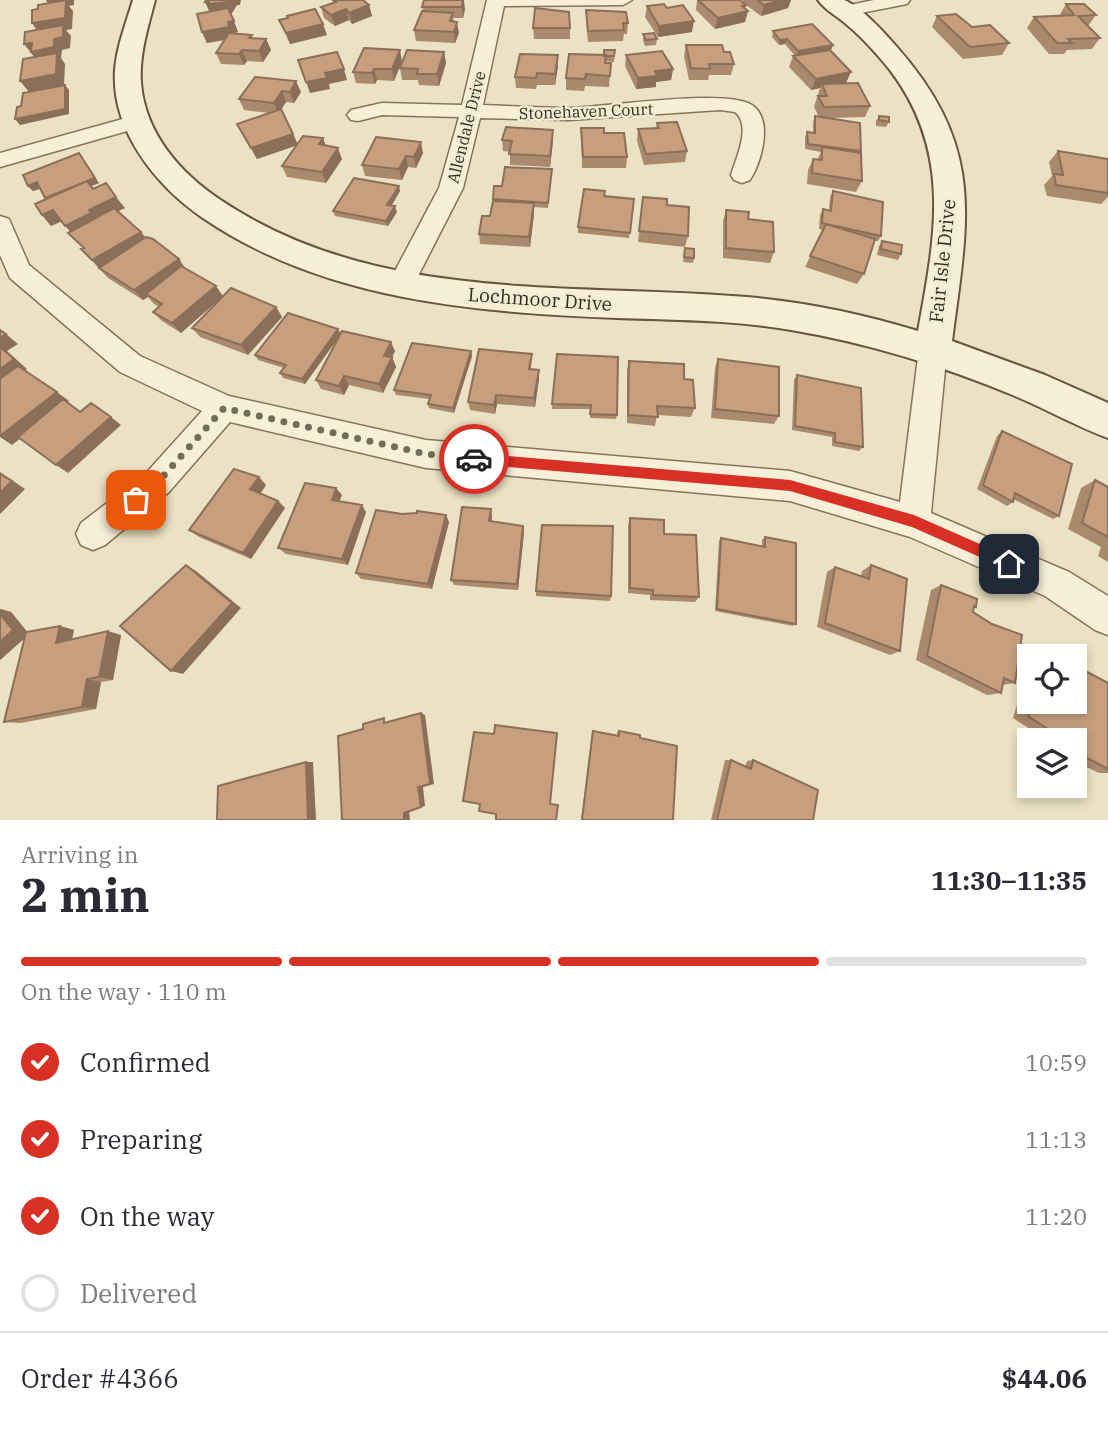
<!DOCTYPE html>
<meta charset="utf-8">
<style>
:root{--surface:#fff;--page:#f2f2f3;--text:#2b2b33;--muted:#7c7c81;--line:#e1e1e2;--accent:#d93025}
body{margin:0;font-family:"IBM Plex Serif",serif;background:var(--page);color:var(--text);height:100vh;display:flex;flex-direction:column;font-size:26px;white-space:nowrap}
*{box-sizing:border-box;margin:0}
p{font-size:23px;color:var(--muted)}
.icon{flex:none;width:38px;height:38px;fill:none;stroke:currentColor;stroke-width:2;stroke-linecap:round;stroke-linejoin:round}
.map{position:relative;height:820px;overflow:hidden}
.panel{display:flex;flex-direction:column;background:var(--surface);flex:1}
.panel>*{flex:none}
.controls{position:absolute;left:1017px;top:644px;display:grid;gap:14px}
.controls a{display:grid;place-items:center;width:70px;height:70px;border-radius:0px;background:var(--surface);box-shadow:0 4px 10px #0003;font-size:35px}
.pin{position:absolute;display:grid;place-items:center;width:60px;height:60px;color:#fff;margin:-30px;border-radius:14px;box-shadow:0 4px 10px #0006}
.courier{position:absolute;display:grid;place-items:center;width:70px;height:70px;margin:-35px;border:5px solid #d93025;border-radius:50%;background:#fff;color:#222;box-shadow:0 2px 9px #0007}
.summary em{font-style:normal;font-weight:800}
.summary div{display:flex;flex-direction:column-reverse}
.summary{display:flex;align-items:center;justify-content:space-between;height:119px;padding:0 21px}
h1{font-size:46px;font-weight:800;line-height:52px}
.bar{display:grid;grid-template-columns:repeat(4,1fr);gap:10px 7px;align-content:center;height:84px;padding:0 21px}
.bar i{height:9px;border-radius:5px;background:var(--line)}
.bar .selected{background:var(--accent)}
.bar p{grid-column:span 4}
.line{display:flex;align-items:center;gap:18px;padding:0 21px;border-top:2px solid var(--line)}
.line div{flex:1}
ol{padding:0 21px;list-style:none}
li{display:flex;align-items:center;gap:21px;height:77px}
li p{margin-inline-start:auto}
li .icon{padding:7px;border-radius:50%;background:var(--accent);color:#fff;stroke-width:4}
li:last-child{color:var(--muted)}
li i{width:38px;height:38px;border:4px solid var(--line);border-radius:50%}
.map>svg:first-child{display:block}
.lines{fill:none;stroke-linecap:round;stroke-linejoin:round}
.street-casing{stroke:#85745c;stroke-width:3}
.secondary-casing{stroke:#675540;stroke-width:4}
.street{fill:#f7efd8;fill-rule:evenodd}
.secondary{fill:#f7efd8;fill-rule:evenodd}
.wall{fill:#ab896c}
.shaded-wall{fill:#8b6f58}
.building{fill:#c79f7e;stroke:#8b6f58;stroke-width:2}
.route{fill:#d93025}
.done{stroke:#756b59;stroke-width:7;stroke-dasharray:0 12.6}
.labels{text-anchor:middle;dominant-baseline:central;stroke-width:5;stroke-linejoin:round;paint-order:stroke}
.far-street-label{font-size:16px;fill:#362b1f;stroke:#f3ecd4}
.street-label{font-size:19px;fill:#362b1f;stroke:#f3ecd4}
</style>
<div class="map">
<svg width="1108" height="820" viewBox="0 0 1108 820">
<rect width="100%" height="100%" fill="#ebe2c5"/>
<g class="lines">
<g class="street-casing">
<path id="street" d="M487,0H632L623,5L504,6L483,105C512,106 541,108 569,108C607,107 724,88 752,105C774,120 761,163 750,180L742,183L734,180L731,175C736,158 752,126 735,112L720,110L569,120L480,118L463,188L413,286L409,293L400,296L391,293L387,286L439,188L459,117L382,115L358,121L351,120L347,115L351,110L382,103L462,105Z
M874,0H910L907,4L846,16L837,11L840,7Z
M137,115L145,116L148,121L145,126L0,167V153Z
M0,216L9,219L29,265L140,356L229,396L426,440L790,471L900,502L919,349L923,341L933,338L943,341L947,349L931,513L1069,572L1108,596V635L1095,630L1045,596L910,537L790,501L426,468L230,422L169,492L105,545L93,550L81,545L76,534L81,523L147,472L202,411L120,372L10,278L0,255Z"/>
</g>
<g class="secondary-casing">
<path id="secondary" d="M133,0H155C148,27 139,55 141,83C145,134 181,174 222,201C379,305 569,282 747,297C804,302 863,314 918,331C935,237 953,153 890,70C877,54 862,37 846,24C837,16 825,10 818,0C825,0 837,0 844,0C860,6 885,33 896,46C986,148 968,218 952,341L1045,375L1108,403V438C1076,426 1046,409 1015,396C943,366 868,343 791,330C734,320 675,320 617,318C475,312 325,301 203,218C156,186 111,130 115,70C117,46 126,23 133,0Z"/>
</g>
<use href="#street" class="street"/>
<use href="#secondary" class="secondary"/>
</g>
<path class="wall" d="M333,0L369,5L372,16L352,24L349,20L335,26L324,18L321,7L333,3Z
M424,0H464L465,9L463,18H453L459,33L455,43L416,41L414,30L423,11L422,7Z
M697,0L743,2V0H791L788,8L761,16L746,5L745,9L748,11L745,22L715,29L696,10Z
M205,2L240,5H237L232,13L230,14L238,32L233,33L252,35L253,39H266L271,50L263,62L247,61L244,65L221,64L216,53L225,40L207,43L202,32L210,11Z
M1066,4L1096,15L1088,26L1100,38L1092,49L1067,50L1064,54H1049L1027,28L1034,17L1059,16Z
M647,6L692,32L658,37L645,17Z
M586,10L628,23L627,34H624L623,41L588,42L586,21Z
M937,16L972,27L1009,43L1002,55L963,59L932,27Z
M279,20L327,35L290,44Z
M533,28H570V39H534Z
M773,31L833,45L831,50L846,83L870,106L865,117L827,118L861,151L862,181L856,192L807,184L808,170L813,159L817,160L821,152L805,149V138L807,132L813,133V122L815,116L819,117L814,107L820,88L811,90L789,67L793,56H795L785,44L779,45L772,37Z
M643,34L657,39L656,45L645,46L643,40Z
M686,45L724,52L734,64L731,75H709L708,80H689L684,56Z
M615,50L614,62L605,61V63H611L609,87L585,86L584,91L566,90V78L604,55Z
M444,52L446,63L439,86L419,85L418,80H402L400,68Z
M558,55V66L555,85H537L536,89L516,88L515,77Z
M626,55L673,69L671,80L656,82V87L636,89L625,66Z
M402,61L394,81L377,80L375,84L356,83L353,72Z
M255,77L301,92L294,103L286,102L281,110L298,144L323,138L325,145L342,159L326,183L287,177L282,166L297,145L257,159L237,124L269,113L244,110L239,99Z
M879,116L889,122L886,127L876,126V121Z
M657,123L687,151L685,162L644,165L637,141L638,129L656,128Z
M581,128L604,133L627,157L626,168H582Z
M553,130V141L550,167L510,165V152L503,151L502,140Z
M376,137L423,153L416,168L408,167L402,180L365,176L362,165Z
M1058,151L1108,159V197L1101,204L1047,196L1044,185L1052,176L1049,162Z
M552,169L548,208L534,207V214L530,247L480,244L479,234L490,216L493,199L502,186Z
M99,183L91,186L93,189L125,208L118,211L145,237L179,259L185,268L223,296L276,307L282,317L248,355L200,337L192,328L222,297L181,333L162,321L153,312L159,307L154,304L148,297L143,300L108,278L81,249L83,248L68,233L71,232L62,221L51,226L42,215L46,199L40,189L33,191L28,186Z
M400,191L391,206L397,212L388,226L335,216L333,211Z
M833,191L881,236L878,241H875L864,274L857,284L805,267L823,230L819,229L820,215L823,209L829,211L830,197Z
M604,196L634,199L629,238L578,233V227Z
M643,197L667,205L688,236L685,247L638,242Z
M726,210L774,252L770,263L723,258V221Z
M882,241L901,254L898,260L877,255L879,246Z
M685,248L694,258L693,263L683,262Z
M341,334L395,351L392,357L396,367L383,393L349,385L344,395L321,389L316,380L340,335L305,384L283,378L280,373L284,368L258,360L255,355Z
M471,351L472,356L454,413L429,408L428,404L429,399L396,395L394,390Z
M532,354L531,369L539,379L535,407L497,404L495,414L470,410L468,402Z
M557,354L617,415L616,419L590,418V409H552Z
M718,359L779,416L774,424L711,418L715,368Z
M629,361L684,379L695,408L691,417L657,415L655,426L627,423V370Z
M797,375L863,447L859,451L832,446V437L792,430L794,380Z
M1002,431L1059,516L1053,519L1013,499V502L1007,506L977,489L997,436Z
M1095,480L1108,487V562L1098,556L1101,547L1068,529L1081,488Z
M266,485L260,494L278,501L285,508L251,559L199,537L189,530Z
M342,495L339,501L366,512L348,565L286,554L278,548Z
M417,513L449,522L432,589L361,579L356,573L402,514Z
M492,516V522L523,526L524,532L518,590L454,585L451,580Z
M630,518L664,534L699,597L695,602L650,600V595L628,593V525Z
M765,537L796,624L793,626L715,611L719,541L721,538L762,547V540Z
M871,565L900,651L890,655L817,627L827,572L835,567L861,576L862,571Z
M941,585L976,607L973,608V612L1015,683L1002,685L1001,693L987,695L916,660L931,590Z
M536,591L611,596L610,601L536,596Z
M0,609L11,612L27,632L60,626L74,630L72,639L121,635L113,680L101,682L96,709L21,723L4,722L25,638L0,660Z
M1046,649L1059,656H1031L1032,653Z
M1029,664V702H1074L1108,683V773H1099L1074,761V740H1047L1013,718Z
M593,731L617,736V732L619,731L640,738L661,820H581L592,732Z
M725,760H731L745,767L747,761L753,760L813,820H711Z"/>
<path class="shaded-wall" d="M46,0H74V5L69,6L73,11L72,29L66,30L71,36L70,48L62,50L61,58L65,64L64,85L29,92L20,81L39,63L24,44L40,35L32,23L53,8L49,2H47Z
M229,0H241L240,5H237L232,13L214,15L210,13L205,2Z
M463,0L465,9L463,18L462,7Z
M781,0H791L788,8L761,16L764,5Z
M369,5L372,16L352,24L349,13Z
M746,5L744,12L748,11L745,22L715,29L718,18Z
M346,9L349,20L335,26L331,15Z
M234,21L238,32L233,33L234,38L207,43L202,32Z
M694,21L692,32L658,37L659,26Z
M457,22L459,33L455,43L454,32Z
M323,24L327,35L290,44L286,33Z
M266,39L271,50L263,62L259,51Z
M787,39L785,44L779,45L780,40Z
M833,45L831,50L796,57L798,51Z
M242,50L247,61L244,65L239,54Z
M400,50L402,61L394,81L392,69Z
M444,52L446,63L439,86L437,74Z
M558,55V66L555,85V74Z
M344,69L347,80L329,84L330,89L310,93L306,82L325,73Z
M374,69L377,80L375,84L372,73Z
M673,69L671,80L656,82V87L636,89L638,78L655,71Z
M851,72L846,83L822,84L820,88L811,90L816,79Z
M296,81L301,92L294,103L290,92Z
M65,85L69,90V114L20,125L15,119Z
M282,91L286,102L278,114L274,103Z
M553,130V141L550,167V156Z
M293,134L298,145L257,159L251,148Z
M323,138L327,149L319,144Z
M421,142L423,153L416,168L414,157Z
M338,148L342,159L326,183L322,172Z
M406,156L408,167L402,180L399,169Z
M83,159L99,183L50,203L45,198Z
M37,182L42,188L33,191L28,186Z
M399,186L400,191L389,210L387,205Z
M116,197L125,208L98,221L75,236L65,226L89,210Z
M534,203V214L530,247L529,237Z
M395,206L397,212L388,226L386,221Z
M53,210L62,221L51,226L42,215Z
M141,232L149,242L99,268L101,270L92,260Z
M179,259L186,270L146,294L148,297L143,300L134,290Z
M216,286L223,296L181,333L172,323Z
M276,307L282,317L248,355L241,345Z
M338,329L341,334L305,384L302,379Z
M6,334L18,344L7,351L27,369L0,388V338Z
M391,342L395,351L388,365L384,356Z
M471,351L472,356L454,413L453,408Z
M392,357L396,367L383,393L379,384Z
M539,370V379L535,407L534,398Z
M344,376L349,385L344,395L339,386Z
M57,392L69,401L12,445L0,437V436Z
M496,395L497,404L495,414L494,405Z
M111,417L121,425L68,473L56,465Z
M0,472L25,489L0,514Z
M259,477L266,485L258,497L250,489Z
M336,488L342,495L337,507L332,500Z
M278,501L285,508L251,559L243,553Z
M362,505L366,512L348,565L342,559Z
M491,509L492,516L491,528L489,521Z
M446,515L449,522L432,589L428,584Z
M523,526L524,532L518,590L517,584Z
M186,565L196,571L241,608L183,674L171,671Z
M0,609L11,612L29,634L0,660Z
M60,626L74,630L70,647L56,643Z
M108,631L121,635L113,680L99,677Z
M87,679L101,682L96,709L82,707Z
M421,713L425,715L434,784L423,787L425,806L409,811L410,820H404V813Z
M306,762H313L316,820H308Z"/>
<path class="building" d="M66,0L65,18L32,23V10L38,9V5Z
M206,0H229L228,2L209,4V1L205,2Z
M333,0H363L369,5L349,13L346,9L331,15L321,7L336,2Z
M424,0H463L462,7H422Z
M698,0H740L746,5L742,6L748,11L718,18Z
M757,0H781L764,5Z
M664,4L667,8L683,5L694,21L659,26L647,6Z
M1066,4H1084L1096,15L1078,16L1100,38L1068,39L1072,43H1057L1034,17L1074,15Z
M228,8L234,21L228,22L229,27L202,32L197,14Z
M535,8L569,12L570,28H533Z
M315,9L323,24L286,33L279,20L288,18L287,16Z
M586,10L626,12L628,23H623L624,30L588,31Z
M422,11L453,13L450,21L457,22L454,32L414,30Z
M956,14L972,27L990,25L1009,43L970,47L937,16Z
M812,24L833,45L798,51L787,39L780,40L773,31Z
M63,25V37L54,39V47L31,52L32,43L24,44L25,32Z
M229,33L252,35L249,38L266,39L259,51L242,50L239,54L216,53Z
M654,33L657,39L646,40L643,34Z
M686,45H722L724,52H730L734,64H709L710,69L691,68Z
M364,48L400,50L392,69H374L372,73L353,72Z
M407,50L444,52L437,74H417L418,69L400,68Z
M604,50H615L614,56H604Z
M830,50L851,72L816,79L793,56Z
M662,51L673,69L655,71L657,76L638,78L626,55Z
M337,52L344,69L325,73L327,78L306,82L298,60Z
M57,53L56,74L20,81L23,59Z
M520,54L558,55L555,74L537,73L536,78L515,77Z
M569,54L606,55L605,63H611L610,76L586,74L585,79L566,78Z
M255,77L296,81L290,92L282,91L274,103L239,99Z
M858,83L870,106L824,107L818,96H827L822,84Z
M65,85V109L15,119L17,107L21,106L23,93Z
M281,109L293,134L251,148L237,124Z
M815,116L860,123L861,151L808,144L807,132L815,133Z
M879,116L889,117V122L879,120Z
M677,122L687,151L646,154L638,129L659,128L657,123Z
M506,127L553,130L550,156L509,154L512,141L502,140Z
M581,128H604V133H624L627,157H583Z
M303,136L323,138L319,144L338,148L322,172L282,166Z
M376,137L421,142L414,157L406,156L399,169L362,165Z
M822,147L861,153L862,181L812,173L813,159L822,160Z
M1058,151L1108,159V193L1056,185L1054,174L1063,175Z
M79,153L95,178L45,198L37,182L28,186L23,175Z
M505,167L552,169L548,203L493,199L494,186H502Z
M354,178L399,186L387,205L395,206L386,221L333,211Z
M87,181L93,189L106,183L116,197L89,210L91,213L65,226L53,210L42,215L35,204Z
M584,189L605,191L604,196L634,199L630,233L578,227Z
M833,191L883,202L881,236L822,223L823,209L831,211Z
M643,197L667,199V205L689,207L688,236L639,231Z
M493,201L534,203L529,237L479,234L482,216H490Z
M114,208L141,232L92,260L81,249L84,248L68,233Z
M726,210L749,212L748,219L773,222L774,252L726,248Z
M826,224L875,239L864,274L810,256Z
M146,237L153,239L179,259L134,290L99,268Z
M882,241L902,245L901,254L881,249Z
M685,248L694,249V258L684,257Z
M181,266L216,286L172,323L153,312L162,304L146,294Z
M231,288L276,307L241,345L192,328Z
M288,313L338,329L302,379L280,373L286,365L255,355Z
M0,330L6,334L0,338Z
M342,331L391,342L384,356L392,357L379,384L344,376L339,386L316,380Z
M412,343L471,351L453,408L428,404L431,395L394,390Z
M0,347L14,359L0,369Z
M479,349L532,354L529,369L539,370L534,398L496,395L494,405L468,402Z
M557,354L618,357L617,415L590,414L591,405L552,404Z
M718,359L779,367V416L715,409Z
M629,361L684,364V379L693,380L695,408L657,406L658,417L628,415Z
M18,366L57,392L0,436V379Z
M797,375L861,388L863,447L835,442V433L795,426Z
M63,399L80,412L91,403L111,417L56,465L18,437Z
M1002,431L1072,464L1059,516L1015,493L1013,502L983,485Z
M234,469L259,477L250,489L278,501L243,553L189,530Z
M0,474L12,481L0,493Z
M1095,480L1108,487V537L1082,523Z
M305,483L336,488L332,500L362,505L342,559L278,548Z
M462,507L491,509L489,521L523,526L517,584L451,580Z
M376,510L402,514L417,513V511L446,515L428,584L356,573Z
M630,518L664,520V534L696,535L699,597L653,595V590L630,588Z
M542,525L613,526L611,596L536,591Z
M765,537L796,543V624L717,609L721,538L765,547Z
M186,565L232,603L171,671L120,626Z
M871,565L907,579L900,651L825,623L835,567L869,579Z
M941,585L977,599L976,607L974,606L973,612L992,624L1022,635L1015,683L1004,678L1001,693L927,656Z
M0,614L13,630L0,642Z
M60,626L56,643L108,631L99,677L87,679L82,707L4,722L26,632Z
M1046,649L1059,656H1044Z
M1074,665L1108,683V769L1076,752L1077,748L1074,746V740H1065L1028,716L1032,702H1074Z
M421,713L430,784L418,787L421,807L404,813V820H342L338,736L363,729V724L384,718V723Z
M495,725L557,733L550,804L558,805L556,820H496V814L479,811L480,804L463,801L474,732L494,734Z
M593,731L619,736V731L640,735V738L677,746L673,820H582Z
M731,760L751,769L753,760L818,790L813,820H717Z
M306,762L308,820H217L218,786Z"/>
<path class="route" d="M474,453L790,480L914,515L1014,559L1016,564L1009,570L912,527L790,491L474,464L468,459Z"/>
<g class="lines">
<path class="done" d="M136,500L158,482L224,408L426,454L474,459"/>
</g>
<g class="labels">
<g class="far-street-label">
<text transform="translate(586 111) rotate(-2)">Stonehaven Court</text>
<text transform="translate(466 127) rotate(-76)">Allendale Drive</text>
</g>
<g class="street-label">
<text transform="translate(942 261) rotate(-84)">Fair Isle Drive</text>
<text transform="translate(540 299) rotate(4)">Lochmoor Drive</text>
</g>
</g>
</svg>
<div class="controls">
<a><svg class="icon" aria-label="locate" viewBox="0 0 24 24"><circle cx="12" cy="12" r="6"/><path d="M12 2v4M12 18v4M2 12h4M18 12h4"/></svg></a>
<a><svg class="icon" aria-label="layers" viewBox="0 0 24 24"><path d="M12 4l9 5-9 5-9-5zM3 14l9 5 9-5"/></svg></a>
</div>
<div class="pin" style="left:136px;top:500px;background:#ea580c"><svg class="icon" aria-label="bag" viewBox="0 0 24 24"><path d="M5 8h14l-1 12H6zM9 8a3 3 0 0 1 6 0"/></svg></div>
<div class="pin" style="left:1009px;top:564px;background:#1f2937"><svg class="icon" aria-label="home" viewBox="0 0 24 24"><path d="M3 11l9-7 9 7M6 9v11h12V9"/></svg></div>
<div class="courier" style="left:474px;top:459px"><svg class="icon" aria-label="car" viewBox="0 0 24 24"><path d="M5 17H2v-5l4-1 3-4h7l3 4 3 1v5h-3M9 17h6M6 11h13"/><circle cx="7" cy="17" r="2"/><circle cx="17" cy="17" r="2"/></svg></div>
</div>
<section class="panel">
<div class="summary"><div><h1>2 min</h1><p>Arriving in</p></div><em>11:30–11:35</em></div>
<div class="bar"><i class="selected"></i><i class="selected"></i><i class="selected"></i><i></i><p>On the way · 110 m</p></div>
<ol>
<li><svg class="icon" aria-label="check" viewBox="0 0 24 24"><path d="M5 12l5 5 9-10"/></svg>Confirmed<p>10:59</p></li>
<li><svg class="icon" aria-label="check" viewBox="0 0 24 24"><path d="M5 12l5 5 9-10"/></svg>Preparing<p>11:13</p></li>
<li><svg class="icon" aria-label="check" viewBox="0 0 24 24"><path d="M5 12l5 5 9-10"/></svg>On the way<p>11:20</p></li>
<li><i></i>Delivered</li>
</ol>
<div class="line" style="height:91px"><div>Order #4366</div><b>$44.06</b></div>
</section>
